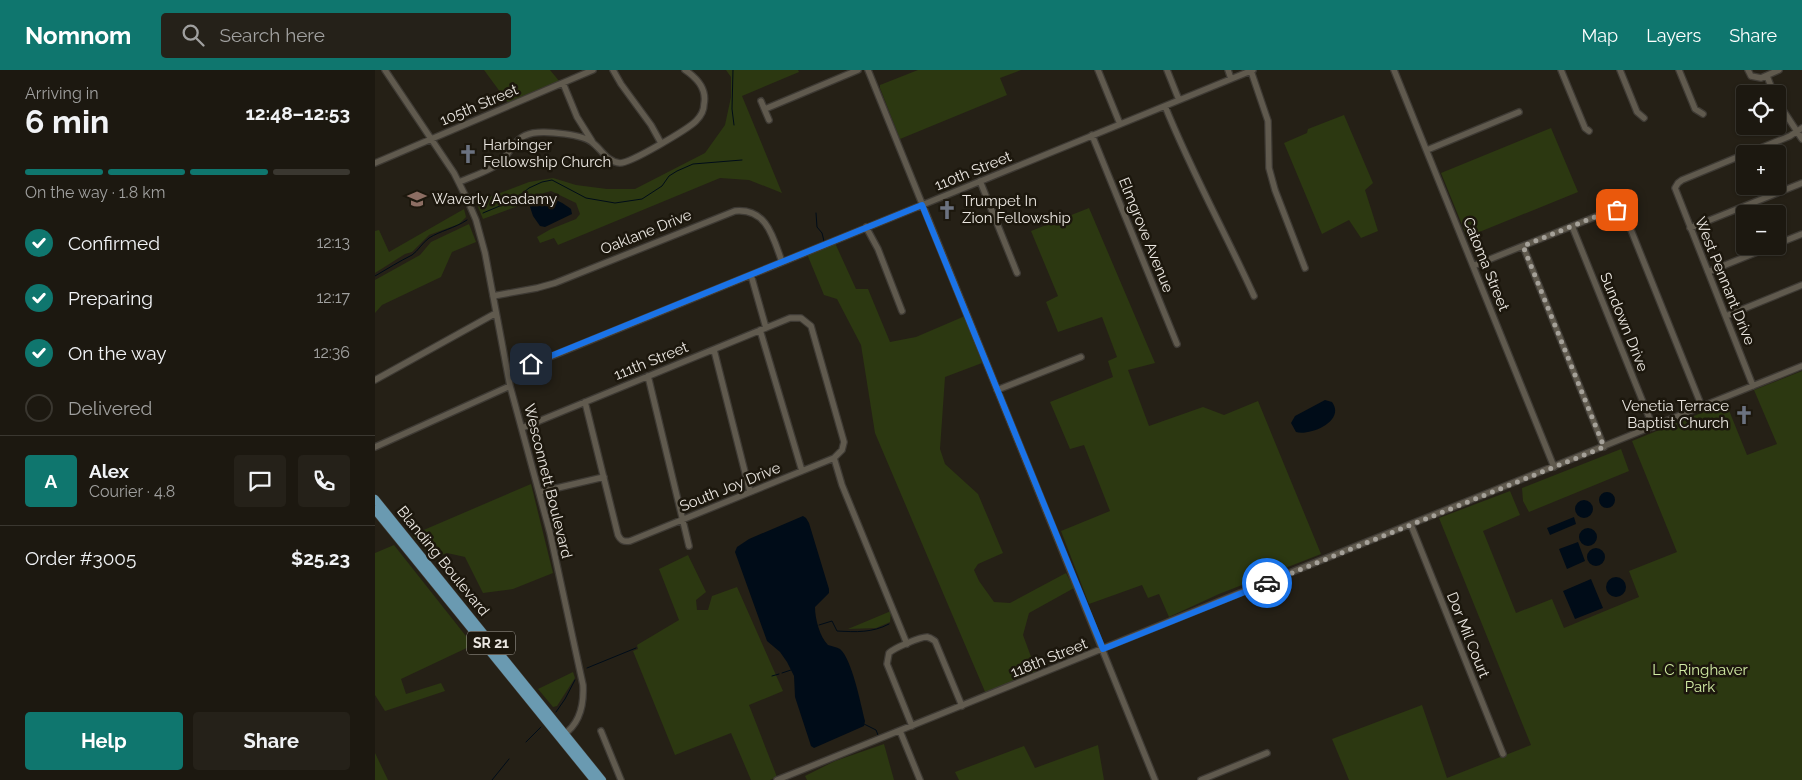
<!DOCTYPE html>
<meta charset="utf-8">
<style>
:root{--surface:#1c1810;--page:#252119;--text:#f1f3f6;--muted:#a0a09f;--line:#3a3730;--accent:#0f766e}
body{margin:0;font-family:Raleway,sans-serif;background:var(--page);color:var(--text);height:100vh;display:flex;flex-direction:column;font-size:19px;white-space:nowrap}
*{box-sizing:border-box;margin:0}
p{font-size:16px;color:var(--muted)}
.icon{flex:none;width:28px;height:28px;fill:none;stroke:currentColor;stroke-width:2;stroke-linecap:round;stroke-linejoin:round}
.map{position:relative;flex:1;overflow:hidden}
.drawer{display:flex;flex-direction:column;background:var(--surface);width:375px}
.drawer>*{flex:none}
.fabs{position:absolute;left:1361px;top:15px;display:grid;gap:10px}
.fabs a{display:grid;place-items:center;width:50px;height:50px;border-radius:5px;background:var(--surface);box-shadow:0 1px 4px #0004,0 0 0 1px var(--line);font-size:25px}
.pin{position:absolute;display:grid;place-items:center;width:42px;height:42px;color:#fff;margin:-21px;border-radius:10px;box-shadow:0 2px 8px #0006}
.courier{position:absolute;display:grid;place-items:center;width:50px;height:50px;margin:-25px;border:4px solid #1a73e8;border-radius:50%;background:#fff;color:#222;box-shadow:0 1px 6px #0007}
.summary em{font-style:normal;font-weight:700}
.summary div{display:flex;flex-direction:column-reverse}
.summary{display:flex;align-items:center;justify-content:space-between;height:85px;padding:0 25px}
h1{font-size:32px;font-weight:700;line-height:38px}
.bar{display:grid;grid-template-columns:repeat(4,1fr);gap:8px 5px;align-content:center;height:60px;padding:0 25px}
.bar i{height:6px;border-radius:4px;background:var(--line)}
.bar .selected{background:var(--accent)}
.bar p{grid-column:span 4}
.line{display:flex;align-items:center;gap:12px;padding:0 25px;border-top:1px solid var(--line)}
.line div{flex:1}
.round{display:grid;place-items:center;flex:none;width:52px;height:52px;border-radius:5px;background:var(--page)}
ol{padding:0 25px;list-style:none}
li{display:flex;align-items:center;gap:15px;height:55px}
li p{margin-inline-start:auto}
li .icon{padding:5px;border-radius:50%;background:var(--accent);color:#fff;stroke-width:4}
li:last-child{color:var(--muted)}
li i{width:28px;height:28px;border:2px solid var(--line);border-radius:50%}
.action{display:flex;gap:10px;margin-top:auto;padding:10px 25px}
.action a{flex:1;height:58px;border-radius:5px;background:var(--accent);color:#fff;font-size:20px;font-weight:700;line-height:58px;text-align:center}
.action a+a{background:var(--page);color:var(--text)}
header{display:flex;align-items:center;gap:30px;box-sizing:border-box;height:70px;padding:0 25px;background:var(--accent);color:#fff}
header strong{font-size:24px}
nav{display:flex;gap:28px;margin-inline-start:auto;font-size:18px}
.search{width:350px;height:45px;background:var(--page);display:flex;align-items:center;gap:12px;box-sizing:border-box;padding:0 18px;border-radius:5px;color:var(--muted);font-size:19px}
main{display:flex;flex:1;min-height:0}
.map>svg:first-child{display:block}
.green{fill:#2c3811}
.water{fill:#000c18}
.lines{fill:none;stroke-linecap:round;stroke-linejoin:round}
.stream{stroke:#000c18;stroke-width:1}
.minor-casing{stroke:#3e3a34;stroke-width:8}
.major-casing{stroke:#3e3a34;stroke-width:9}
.minor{stroke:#605a4e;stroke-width:5.5}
.major{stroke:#6a9ab1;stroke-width:8}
.done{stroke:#a5a199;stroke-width:5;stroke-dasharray:0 9}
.route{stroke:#1a73e8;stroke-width:6}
.labels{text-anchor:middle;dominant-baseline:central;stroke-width:5;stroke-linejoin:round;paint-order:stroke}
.shield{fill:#1c170d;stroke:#aca8a1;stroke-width:1}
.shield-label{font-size:14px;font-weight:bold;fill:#eae6e0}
.street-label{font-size:15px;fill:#eae6e0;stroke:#1c170d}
.poi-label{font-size:15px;fill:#eae6e0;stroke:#1c170d;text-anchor:start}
.park-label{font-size:15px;fill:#d1eba4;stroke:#1c170d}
</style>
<header>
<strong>Nomnom</strong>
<div class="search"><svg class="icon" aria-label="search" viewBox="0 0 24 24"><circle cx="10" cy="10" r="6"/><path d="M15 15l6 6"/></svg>Search here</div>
<nav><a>Map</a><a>Layers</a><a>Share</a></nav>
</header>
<main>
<section class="drawer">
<div class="summary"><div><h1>6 min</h1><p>Arriving in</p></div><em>12:48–12:53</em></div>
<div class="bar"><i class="selected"></i><i class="selected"></i><i class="selected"></i><i></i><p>On the way · 1.8 km</p></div>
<ol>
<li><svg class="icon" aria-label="check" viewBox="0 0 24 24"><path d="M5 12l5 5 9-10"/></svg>Confirmed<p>12:13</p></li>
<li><svg class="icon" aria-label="check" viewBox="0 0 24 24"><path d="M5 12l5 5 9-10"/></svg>Preparing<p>12:17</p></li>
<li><svg class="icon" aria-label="check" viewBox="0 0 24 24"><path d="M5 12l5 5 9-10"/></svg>On the way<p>12:36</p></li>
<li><i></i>Delivered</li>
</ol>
<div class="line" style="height:90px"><b class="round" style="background:var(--accent);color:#fff">A</b><div><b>Alex</b><p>Courier · 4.8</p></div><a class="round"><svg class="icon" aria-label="chat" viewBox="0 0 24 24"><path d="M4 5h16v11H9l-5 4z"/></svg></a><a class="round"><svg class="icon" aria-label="phone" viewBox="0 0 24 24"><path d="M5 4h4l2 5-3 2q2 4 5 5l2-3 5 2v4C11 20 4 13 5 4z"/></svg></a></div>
<div class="line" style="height:65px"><div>Order #3005</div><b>$25.23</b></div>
<div class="action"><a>Help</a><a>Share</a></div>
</section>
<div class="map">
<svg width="1427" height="710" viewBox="0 0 1427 710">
<rect width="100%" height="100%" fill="#252016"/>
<path class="green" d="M109,0H175L185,12L134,34Z
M351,0H423L424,2L367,26L407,123L374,110L345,108L183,175L179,168L165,173L162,167L176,159L201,149L205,144L201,133L176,121L155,127L148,134L108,149L101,132L154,112L178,108L201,115L232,119H260L330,83L350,55L356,27V7Z
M543,0H646L625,8L632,25L525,69L505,18V15Z
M969,45L998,113L990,120L1003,161L986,168L974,150L947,164L909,73L932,63L933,59Z
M1176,58L1203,122L1092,167L1066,103Z
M714,138L780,293L753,300L774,356L828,337L849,345L883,331L946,484L844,524L794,547L784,524L773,528L767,515L714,534L686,461L735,441L709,375L695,379L675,332L738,307L733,291L742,287L727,247L683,262L671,232L683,226L656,161Z
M89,139L91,147L84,154L54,165L37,182L30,184L0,203V161L4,160L14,182Z
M94,154L101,172L77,182L66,207L7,235L0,243V210L45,185L56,172Z
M460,173L481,219H493L515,272L541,267L590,246L607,293L570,307L565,379L570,394L603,424L628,483L603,494L599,500L604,511L619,532L635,533L691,503L699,518L654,543L648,565L662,603L611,624L500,363L486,275L462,229L449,225L432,184Z
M1427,301V710H974L957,669L1047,635L1072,708L1156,675L1064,448L1135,421L1145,445L1108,461L1141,543L1177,529L1189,558L1264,527L1254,501L1302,482L1257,371L1351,333L1372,385L1402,374L1379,320Z
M1246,379L1254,401L1154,442L1148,431L1147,418Z
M156,414L178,503L138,519L108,523L90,487L72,483L57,488L37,465Z
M19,475L98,575L26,609L31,624L66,613L70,621L10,641L0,625V483Z
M313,485L331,522L321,530L322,540H333L337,526L362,517L408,621L374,635L402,707L395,710H376L356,663L300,685L258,581L263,579L262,575L304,550L284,499Z
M516,541L515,552L501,558L473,559Z
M198,602L200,608L182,636L178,637L163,619Z
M509,674L519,710H432L430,706L460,691Z
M723,675L729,710H584L580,702L649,676L660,698Z
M0,683L13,710H0Z"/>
<path class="water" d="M172,128C181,128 189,134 196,139L197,144L170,157L165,156L158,146L155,137L156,135Z
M950,330L957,332C971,351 935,366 921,362L916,353L920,346Z
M1224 430a8 8 0 1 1 16 0a8 8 0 1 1-16 0Z
M1200 439a9 9 0 1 1 18 0a9 9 0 1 1-18 0Z
M428,446L431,448L434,453L454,519V523L440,537C440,549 445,567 453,575C456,576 462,577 465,579C477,589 486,635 490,651L489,656L439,678L436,676L420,627L419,606L412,592L405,582L392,571L360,482L362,477L374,469Z
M1199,447L1201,454L1175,465L1172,458Z
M1204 467a9 9 0 1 1 18 0a9 9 0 1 1-18 0Z
M1203,472L1210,491L1192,499L1184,479Z
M1212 487a9 9 0 1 1 18 0a9 9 0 1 1-18 0Z
M1231 517a10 10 0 1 1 20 0a10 10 0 1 1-20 0Z
M1216,509L1228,538L1200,549L1188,521Z"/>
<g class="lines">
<path class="stream" d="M358,0L357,39L359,55
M108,143L139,130L154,118L167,112L177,110L211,128L240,133L267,129L287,116L294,106L302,101L318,94L367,90
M441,143L442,157L447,163L449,171
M0,206C12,199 25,191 37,185C43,181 47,173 54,168C65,161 80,158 92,150
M444,555L457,551L462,561C481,562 497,563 514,554
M212,598L261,578
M407,603L416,600
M397,606L404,604
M181,642L190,629L200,610
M489,654L501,660L503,665
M151,672L166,657
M117,710L134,689"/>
<g class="minor-casing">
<path id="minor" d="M10,0L79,103L92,129L101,150L110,183L135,316L175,463L208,615C209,634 205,654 188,665
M238,0L246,14L276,55L286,73
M493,0L780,710
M723,0L745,54
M792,0L804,30
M853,0L856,9
M1019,0L1179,397
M1186,0L1210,58L1214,61
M1245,0L1262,42L1269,48
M1304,0L1320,39L1328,44
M1373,0L1376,6L1386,8L1404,0
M876,1L893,51L894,98L900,120L930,198
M1392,6L1399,24
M188,13L202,47L217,71
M386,31L394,50
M1402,31L1427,69
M790,36C816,101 850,162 879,226
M390,39L483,0
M717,65L802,274
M1052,80L1144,42
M1370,84L1307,110L1303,113L1300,118L1378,316
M1371,84L1415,66L1427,58
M0,93L218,0
M605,111L642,203
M84,112C96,107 111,102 122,95C137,84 137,67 158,63C172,61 208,64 218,73C227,80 232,92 245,93C256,93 313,59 321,51C326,46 329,41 329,34C332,19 322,8 310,0
M1197,156L1278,357
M491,157L503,179L527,241
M1315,158L1427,113
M1402,174L1427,164
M1148,176L1229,377
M1098,196L1232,142L1245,141L1250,145L1327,337
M1333,202L1397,176
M376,205L391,258
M118,226L162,218L180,213L360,141C392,138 398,167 407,192
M1351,246L1427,215
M385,260L427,401
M339,280L375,422
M133,304L878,0
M273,306L314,476
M0,310L121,243
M622,320L706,287
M147,358L415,248H426L436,256L469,372L467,380L459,388L255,471C249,472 246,471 243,465L210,332
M0,377L135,316
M459,388L467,415L532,574
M165,422L229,407
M1036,455L1128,684
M537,656L512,594L514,583C519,578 545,567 552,567C556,568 557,569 560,571L587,636
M226,661L246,710
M525,661L545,710
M402,710L1427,296
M826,710L892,683"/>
</g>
<g class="major-casing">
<path id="major" d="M0,429L227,710
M0,440L219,710"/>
</g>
<use href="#minor" class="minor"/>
<use href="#major" class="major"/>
</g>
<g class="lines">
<path class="done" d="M892,513L1229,377L1148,176L1232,142L1242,140"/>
<path class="route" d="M156,294L547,135L728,579L892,513"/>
</g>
<defs>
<g id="church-bare" transform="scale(1.5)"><path d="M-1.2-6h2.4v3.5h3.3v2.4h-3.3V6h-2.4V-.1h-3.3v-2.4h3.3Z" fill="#6b7280" stroke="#1c170d" stroke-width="2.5" paint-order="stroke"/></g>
<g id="school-bare" transform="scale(1.5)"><path d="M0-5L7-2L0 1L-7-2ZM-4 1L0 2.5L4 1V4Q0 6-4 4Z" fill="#8d6e63" stroke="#1c170d" stroke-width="2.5" paint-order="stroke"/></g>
</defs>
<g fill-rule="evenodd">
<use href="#church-bare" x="93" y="84"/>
<use href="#school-bare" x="42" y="129"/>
<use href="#church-bare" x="572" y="140"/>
<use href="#church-bare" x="1369" y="345"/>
</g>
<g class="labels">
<rect class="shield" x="92" y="561.5" width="48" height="23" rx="4"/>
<g class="shield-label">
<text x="116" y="573">SR 21</text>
</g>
<g class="street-label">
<text transform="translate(104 35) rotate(-23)">105th Street</text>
<text transform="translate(598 101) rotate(-22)">110th Street</text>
<text transform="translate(271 162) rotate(-22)">Oaklane Drive</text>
<text transform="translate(771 165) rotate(68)">Elmgrove Avenue</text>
<text transform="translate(1111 194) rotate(68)">Catoma Street</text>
<text transform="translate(1350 211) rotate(68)">West Pennant Drive</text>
<text transform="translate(1249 252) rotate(68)">Sundown Drive</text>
<text transform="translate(276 291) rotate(-22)">111th Street</text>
<text transform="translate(173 411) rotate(76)">Wesconnett Boulevard</text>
<text transform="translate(355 417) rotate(-22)">South Joy Drive</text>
<text transform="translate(68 491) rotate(51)">Blanding Boulevard</text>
<text transform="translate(1093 565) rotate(68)">Dor Mil Court</text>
<text transform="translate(674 588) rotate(-22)">118th Street</text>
</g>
<g class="poi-label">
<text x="108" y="75">Harbinger<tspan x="108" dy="17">Fellowship Church</tspan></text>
<text x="57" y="129">Waverly Acadamy</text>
<text x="587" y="131">Trumpet In<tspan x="587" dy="17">Zion Fellowship</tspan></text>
<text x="1354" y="336" text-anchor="end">Venetia Terrace<tspan x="1354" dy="17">Baptist Church</tspan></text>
</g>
<g class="park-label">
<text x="1325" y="600">L C Ringhaver<tspan x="1325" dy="17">Park</tspan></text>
</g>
</g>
</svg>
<div class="fabs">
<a><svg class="icon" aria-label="locate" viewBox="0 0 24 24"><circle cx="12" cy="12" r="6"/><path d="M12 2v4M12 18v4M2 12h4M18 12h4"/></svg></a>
<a>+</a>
<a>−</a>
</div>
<div class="pin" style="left:1242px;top:140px;background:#ea580c"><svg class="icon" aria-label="bag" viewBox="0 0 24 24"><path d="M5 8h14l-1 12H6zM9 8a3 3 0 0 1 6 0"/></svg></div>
<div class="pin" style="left:156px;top:294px;background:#1f2937"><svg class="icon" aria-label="home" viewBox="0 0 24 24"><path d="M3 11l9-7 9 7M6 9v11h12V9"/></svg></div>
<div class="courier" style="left:892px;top:513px"><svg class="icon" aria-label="car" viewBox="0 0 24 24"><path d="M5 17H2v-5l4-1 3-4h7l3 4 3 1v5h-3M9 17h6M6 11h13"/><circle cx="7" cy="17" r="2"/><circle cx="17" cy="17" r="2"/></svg></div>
</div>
</main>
